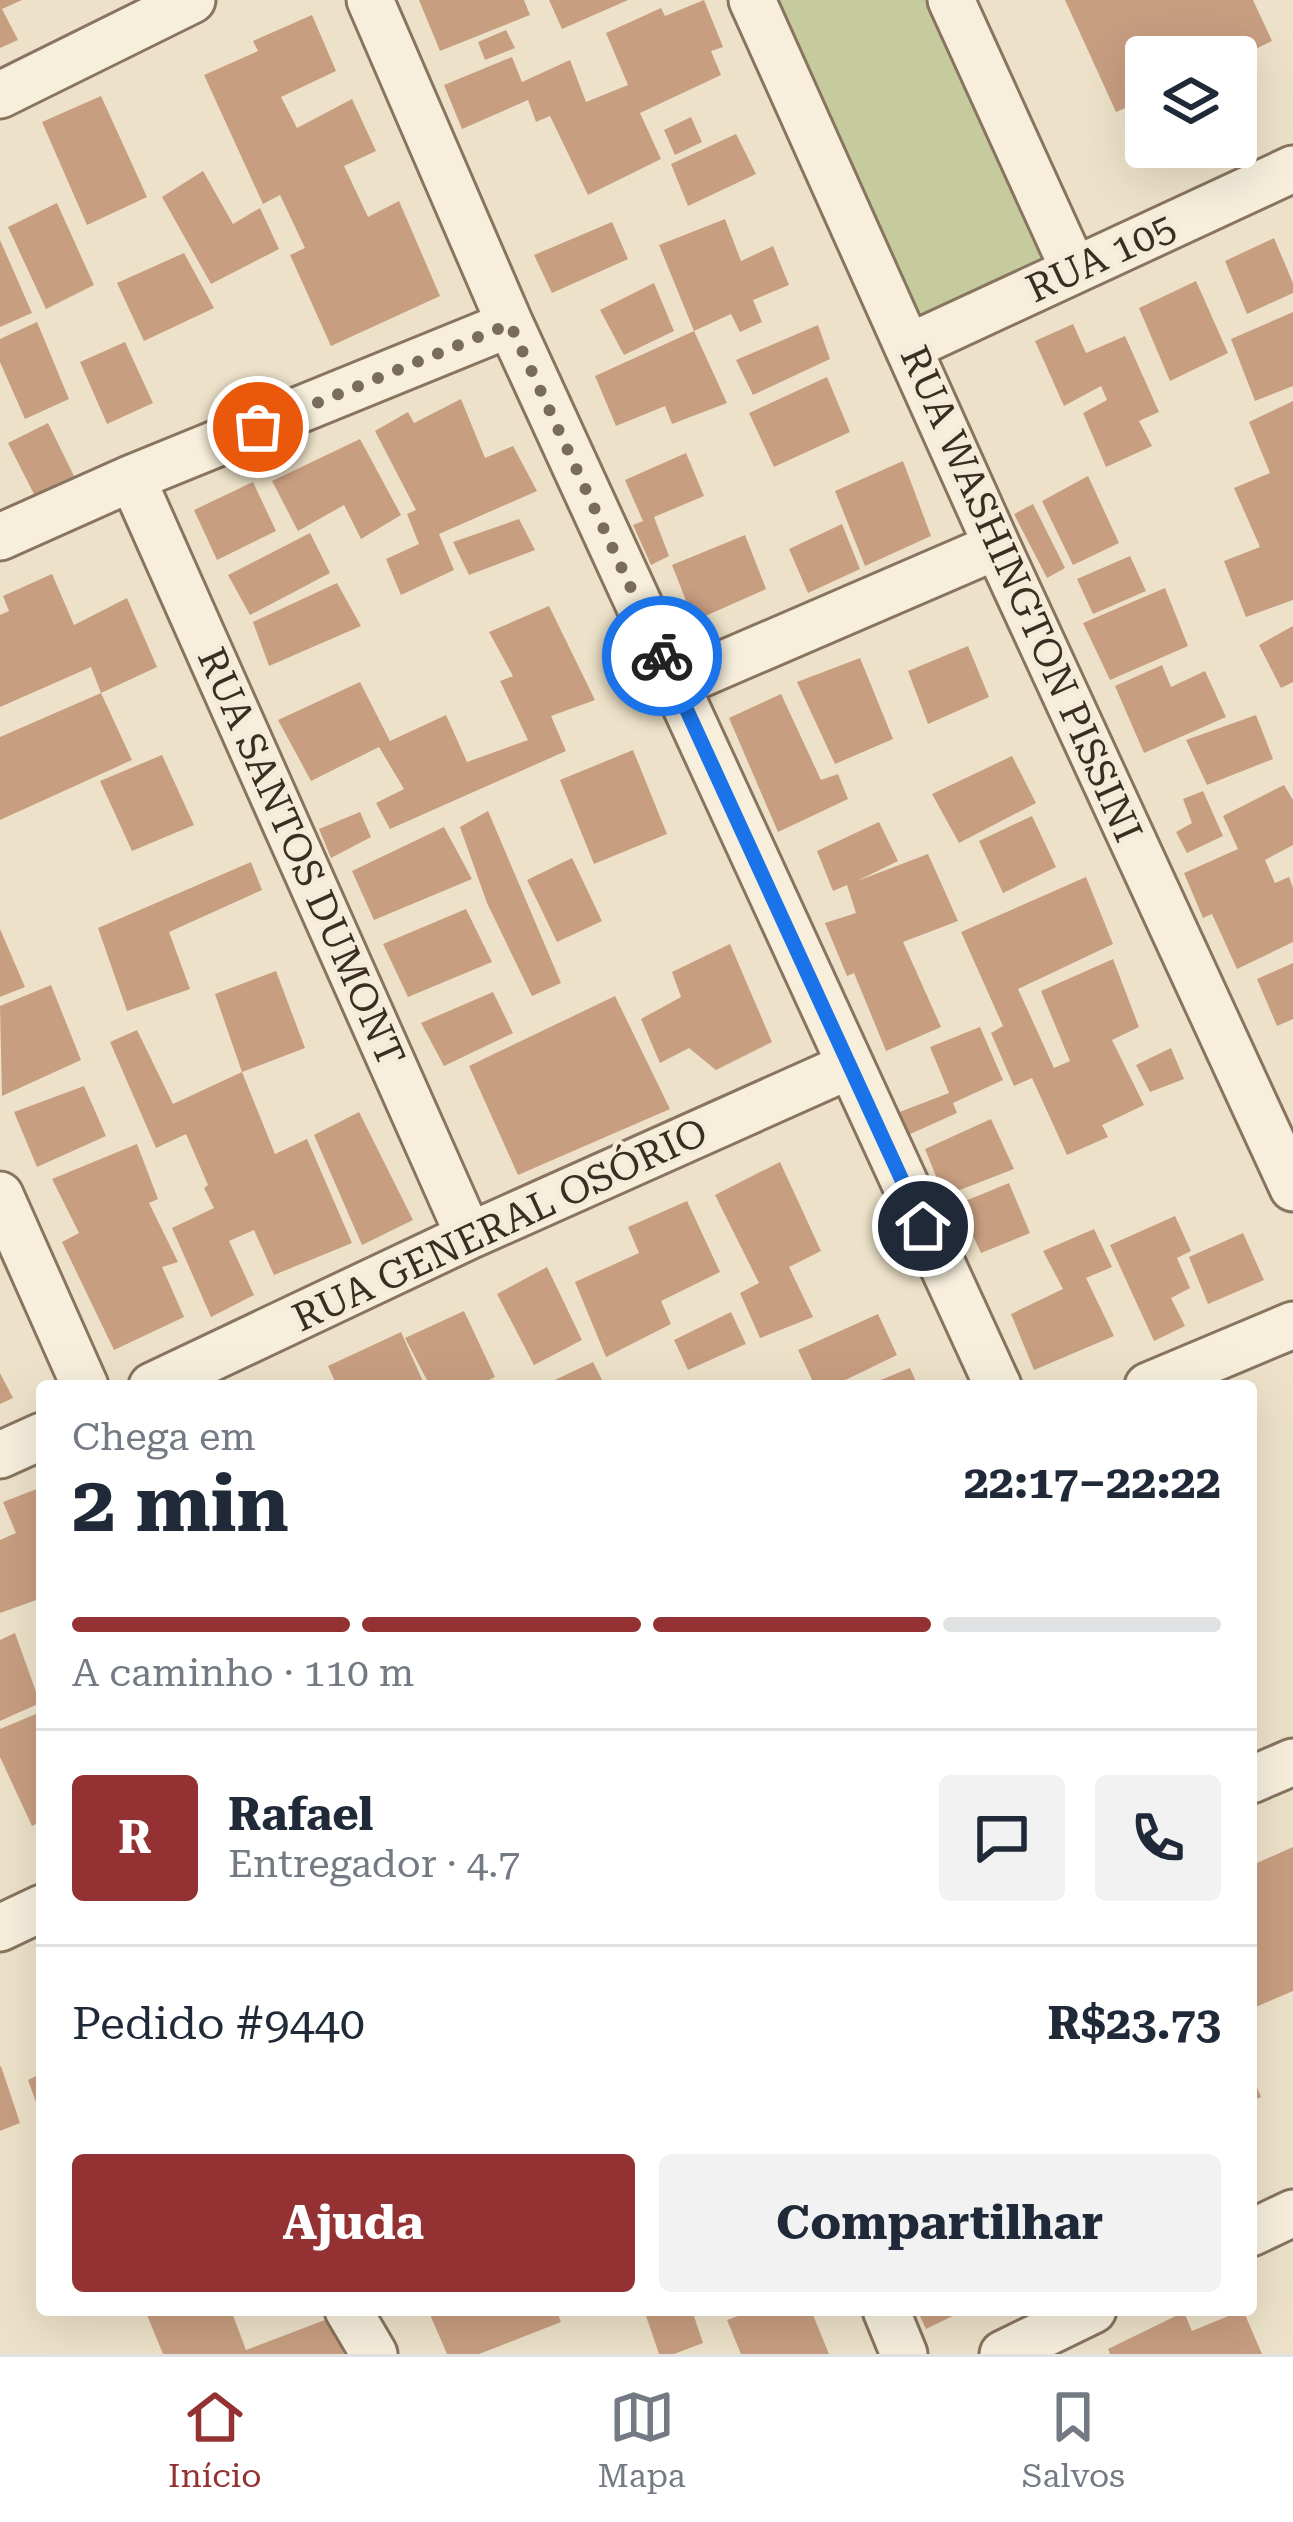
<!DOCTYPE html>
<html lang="pt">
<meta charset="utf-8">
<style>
:root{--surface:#fff;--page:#f2f2f3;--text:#1f2937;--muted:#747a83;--line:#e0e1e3;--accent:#943233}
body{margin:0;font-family:"Roboto Serif",serif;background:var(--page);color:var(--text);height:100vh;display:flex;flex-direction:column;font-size:45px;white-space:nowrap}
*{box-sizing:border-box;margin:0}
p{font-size:39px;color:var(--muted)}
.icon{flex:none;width:66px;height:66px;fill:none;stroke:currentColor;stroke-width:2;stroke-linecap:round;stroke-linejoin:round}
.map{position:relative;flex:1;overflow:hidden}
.drawer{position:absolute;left:36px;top:1380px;width:1221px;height:936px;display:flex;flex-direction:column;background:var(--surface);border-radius:12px;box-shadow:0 12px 48px #0002}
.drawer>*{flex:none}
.buttons{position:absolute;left:1125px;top:36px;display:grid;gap:24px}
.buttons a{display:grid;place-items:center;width:132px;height:132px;border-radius:12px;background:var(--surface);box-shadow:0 12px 48px #0002;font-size:60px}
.pin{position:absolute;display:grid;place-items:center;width:102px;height:102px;color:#fff;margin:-51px;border:6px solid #fff;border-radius:50%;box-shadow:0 3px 12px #0007}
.courier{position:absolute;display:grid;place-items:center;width:120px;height:120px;margin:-60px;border:9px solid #1a73e8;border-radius:50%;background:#fff;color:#222;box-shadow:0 3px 15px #0007}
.overview em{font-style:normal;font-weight:700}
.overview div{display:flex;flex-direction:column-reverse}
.overview{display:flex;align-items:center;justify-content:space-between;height:204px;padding:0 36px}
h1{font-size:78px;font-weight:700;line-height:90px}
.bar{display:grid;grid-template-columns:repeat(4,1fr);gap:18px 12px;align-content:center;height:144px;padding:0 36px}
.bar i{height:15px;border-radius:9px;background:var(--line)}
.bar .active{background:var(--accent)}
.bar p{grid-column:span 4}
.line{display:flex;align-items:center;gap:30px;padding:0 36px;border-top:3px solid var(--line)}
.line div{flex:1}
.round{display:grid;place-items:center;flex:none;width:126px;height:126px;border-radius:12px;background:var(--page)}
.primary-button{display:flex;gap:24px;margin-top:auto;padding:24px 36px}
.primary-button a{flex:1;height:138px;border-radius:12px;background:var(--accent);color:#fff;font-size:48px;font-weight:700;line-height:138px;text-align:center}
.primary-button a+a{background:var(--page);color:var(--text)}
.tab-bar{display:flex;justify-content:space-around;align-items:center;height:168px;border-top:3px solid var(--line);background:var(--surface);font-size:33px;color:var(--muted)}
.tab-bar a{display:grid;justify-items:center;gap:6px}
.tab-bar .active{color:var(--accent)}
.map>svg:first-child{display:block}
.green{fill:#c6cb9d}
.building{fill:#c89e81}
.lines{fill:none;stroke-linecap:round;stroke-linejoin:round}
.minor-casing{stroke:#88745f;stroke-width:51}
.minor{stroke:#f7efdc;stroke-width:45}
.done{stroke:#796c5c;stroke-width:12;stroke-dasharray:0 21.6}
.route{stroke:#1a73e8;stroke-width:15}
.labels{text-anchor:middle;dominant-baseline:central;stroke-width:9;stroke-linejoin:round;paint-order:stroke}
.street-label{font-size:39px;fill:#3a2d21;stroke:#f4ecd8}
</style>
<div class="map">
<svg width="1293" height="2354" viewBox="0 0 1293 2354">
<rect width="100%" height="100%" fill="#ede2c9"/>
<path class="green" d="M777,0H931L1047,257L919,316Z"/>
<path class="building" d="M0,0H22L2,9L18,40L0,48Z
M419,0H524L530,15L440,51Z
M549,0H628L562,29Z
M704,0L723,47L711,51L721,75L640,113L661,159L588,195L550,116L536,122L528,100L462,129L444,85L512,57L522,82L570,60L586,102L628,85L606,33L661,8L665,16Z
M1065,0H1253L1272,41L1239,57H1146V99L1116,112Z
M312,15L336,71L281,97L297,128L352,99L376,151L344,166L368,217L399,201L440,296L331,346L290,255L305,248L280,195L263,204L204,75L258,51L253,41Z
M506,30L515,48L485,60L478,42Z
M101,96L147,197L87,225L42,122Z
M691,117L702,142L675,155L664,130Z
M736,134L756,174L688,206L671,164Z
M203,171L233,224L260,208L279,249L211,284L162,197Z
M57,203L94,285L46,309L8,227Z
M725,219L741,261L773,246L789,285L753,300L762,322L740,332L731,314L694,331L659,245Z
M612,222L628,259L552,293L534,255Z
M1274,238L1293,283V293L1247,314L1225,261Z
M0,240L32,313L0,327Z
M184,253L214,308L144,341L117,283Z
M1196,281L1228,353L1170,381L1139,308Z
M654,283L674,331L624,355L600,310Z
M1293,312V386L1255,401L1231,339Z
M37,322L69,399L25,419L0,362V339Z
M1073,324L1086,353L1125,336L1159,412L1139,421L1152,446L1106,467L1083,413L1107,400L1101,386L1064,406L1035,341Z
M818,325L830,359L753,395L736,360Z
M694,331L727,403L672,424L665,406L616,426L595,376Z
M125,342L153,403L107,424L80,362Z
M827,377L850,432L774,467L749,413Z
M461,399L485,458L513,446L537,491L439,534L454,570L401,595L386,559L419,544L407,514L416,510L375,431L408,412L414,423Z
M1293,401V600L1246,617L1224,561L1260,547L1234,488L1270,473L1249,422Z
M48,423L74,476L35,496L8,443Z
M360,439L401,515L361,539L344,505L298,531L272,481Z
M686,453L704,496L654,517L669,556L651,565L633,525L643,521L625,480Z
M903,461L931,536L865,566L835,491Z
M1088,476L1119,543L1073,565L1042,501Z
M253,482L276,531L217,560L194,510Z
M1033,504L1065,568L1047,578L1014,514Z
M519,519L535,550L469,575L453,542Z
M842,524L860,569L808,593L789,549Z
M310,533L330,573L250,615L228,575Z
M745,535L766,589L694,621L672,565Z
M1130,556L1146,591L1093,614L1077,579Z
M52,574L74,625L127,598L157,667L101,693L91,667L0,707V615L9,611L3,596Z
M337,583L361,626L269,666L253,622Z
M1165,588L1188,646L1110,680L1083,623Z
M549,606L595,700L551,716L566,751L390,829L376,803L404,789L379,747L311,781L278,720L360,682L390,741L446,715L467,762L528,740L500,681L513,676L489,632Z
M1293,626V682L1281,688L1259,645Z
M968,646L989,697L928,724L908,671Z
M860,658L893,739L835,764L797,682Z
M1162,665L1171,687L1205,671L1226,717L1144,753L1115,686Z
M101,693L132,760L0,820V737Z
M781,694L821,780L838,774L848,799L778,832L729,718Z
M1256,715L1273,759L1207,785L1186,740Z
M633,750L667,834L594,864L560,780Z
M162,755L194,825L132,851L100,781Z
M1012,756L1036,803L959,843L932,794Z
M1284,785L1293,800V845L1265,860L1275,883L1289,877L1293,888V942L1237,969L1212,914L1203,918L1184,873L1238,849L1223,816Z
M1203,791L1223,836L1187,853L1176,832L1192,823L1183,799Z
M488,811L561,983L532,996L487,903L460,827Z
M360,812L371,837L331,858L319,829Z
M1032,816L1056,867L1003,893L979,841Z
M879,822L898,861L857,881L928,854L958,921L903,942L941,1027L886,1051L854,973L847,976L825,923L856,913L847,885L833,891L817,851Z
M444,827L472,879L374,920L352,871Z
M572,858L602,921L557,942L527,880Z
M251,862L262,890L169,932L190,989L127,1011L98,928Z
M1086,877L1113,944L1018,989L1054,1068L1070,1061L1041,991L1113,959L1139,1027L1112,1040L1144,1105L1102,1125L1108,1137L1067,1155L1032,1078L1014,1086L991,1033L1003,1026L961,932Z
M466,909L492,962L408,997L383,944Z
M0,929L25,987L0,997Z
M730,944L772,1042L716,1070L689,1048L660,1063L641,1019L681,997L672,972Z
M1293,963V1019L1277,1026L1257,979Z
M276,971L305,1048L242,1072L275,1154L307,1139L352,1243L274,1275L254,1230L229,1241L254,1295L211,1317L172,1228L214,1208L204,1188L208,1185L186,1134L156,1148L110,1042L137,1030L173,1104L242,1072L215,994Z
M51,985L81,1060L2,1096L0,1006Z
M493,992L513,1033L444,1066L421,1023Z
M615,996L670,1109L518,1175L469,1066Z
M980,1027L1003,1080L953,1103L957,1113L908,1135L897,1113L949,1093L930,1047Z
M1171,1048L1184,1079L1150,1092L1136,1065Z
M84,1086L106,1136L37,1167L14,1112Z
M359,1112L413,1220L362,1245L314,1135Z
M991,1119L1014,1169L944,1196L925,1149Z
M137,1144L158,1199L149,1203L178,1262L162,1267L184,1317L114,1350L62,1242L79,1233L52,1179Z
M780,1162L821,1251L789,1267L813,1317L760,1338L740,1293L759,1283L715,1195Z
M1009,1183L1030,1233L981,1253L958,1204Z
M687,1201L720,1272L661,1301L671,1324L606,1357L575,1282L639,1253L628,1227Z
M1175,1216L1191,1251L1177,1258L1190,1288L1171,1298L1185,1326L1154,1341L1110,1245Z
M1094,1229L1112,1267L1086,1278L1114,1336L1034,1370L1011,1314L1063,1289L1043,1251Z
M1243,1233L1264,1280L1208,1304L1189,1257Z
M547,1267L582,1340L534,1365L497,1294Z
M464,1311L495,1377L476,1386H430L405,1338Z
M731,1312L746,1344L688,1370L674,1340Z
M878,1314L897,1355L833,1386H815L798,1350Z
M401,1332L425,1386H392L390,1381L382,1386H337L328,1366Z
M593,1362L605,1386H542Z
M910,1368L918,1386H866Z
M0,1373L13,1398L0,1404Z
M42,1487V1598L0,1613V1540L16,1533L3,1502Z
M15,1633L40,1703L0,1721V1640Z
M36,1714L42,1727V1821L32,1826L0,1757V1729Z
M1293,1847V1991L1251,2009V1849L1257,1863Z
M1,2066L20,2123L0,2131V2067Z
M1251,2072L1261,2097L1251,2101Z
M42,2073V2116H41L28,2080Z
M145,2310H231L246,2350L330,2318L344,2354H163Z
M428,2310H556L561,2322L479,2354H447Z
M644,2310H692L703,2343L674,2354H659Z
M754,2310H811L829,2354H741L727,2320Z
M917,2310H965L926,2329Z
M1243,2310L1262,2354H1110L1108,2349L1184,2312L1192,2331Z"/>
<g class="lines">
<g class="minor-casing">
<path id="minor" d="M370,0L510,324L998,1386
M752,0L997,546L1293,1188
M951,0L1074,270
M0,95L192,0
M909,347L1293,169
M132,478L469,1236
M0,537L132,478L510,324
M675,685L997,546
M0,1195L85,1386
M152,1386L469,1236L849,1066
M1148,1386L1293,1325
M0,1455L42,1436
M1251,1780L1293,1762
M0,1928L42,1908
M1251,2233L1293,2213
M348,2310L374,2354
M886,2310L904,2354
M1003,2354L1093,2310"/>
</g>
<use href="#minor" class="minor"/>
</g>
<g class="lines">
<path class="done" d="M258,427L510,324L662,656"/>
<path class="route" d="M662,656L923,1226"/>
</g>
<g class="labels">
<g class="street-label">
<text transform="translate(1101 258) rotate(-25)">RUA 105</text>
<text transform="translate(1021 594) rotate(66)">RUA WASHINGTON PISSINI</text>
<text transform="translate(301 857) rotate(66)">RUA SANTOS DUMONT</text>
<text transform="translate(500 1225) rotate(-25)">RUA GENERAL OSÓRIO</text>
</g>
</g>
</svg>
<div class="buttons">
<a><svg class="icon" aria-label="layers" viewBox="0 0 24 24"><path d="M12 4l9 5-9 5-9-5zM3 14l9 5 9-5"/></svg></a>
</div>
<div class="pin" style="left:258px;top:427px;background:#ea580c"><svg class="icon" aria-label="bag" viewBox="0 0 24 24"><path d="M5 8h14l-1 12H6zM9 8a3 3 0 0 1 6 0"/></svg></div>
<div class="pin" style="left:923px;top:1226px;background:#1f2937"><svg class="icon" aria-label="home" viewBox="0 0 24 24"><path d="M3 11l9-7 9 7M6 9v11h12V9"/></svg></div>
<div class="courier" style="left:662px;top:656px"><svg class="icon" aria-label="bike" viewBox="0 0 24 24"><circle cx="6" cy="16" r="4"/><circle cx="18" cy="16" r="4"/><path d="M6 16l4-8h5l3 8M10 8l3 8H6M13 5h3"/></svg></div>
<section class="drawer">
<div class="overview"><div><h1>2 min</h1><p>Chega em</p></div><em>22:17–22:22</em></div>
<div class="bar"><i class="active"></i><i class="active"></i><i class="active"></i><i></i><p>A caminho · 110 m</p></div>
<div class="line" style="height:216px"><b class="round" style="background:var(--accent);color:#fff">R</b><div><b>Rafael</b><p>Entregador · 4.7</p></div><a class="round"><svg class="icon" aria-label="chat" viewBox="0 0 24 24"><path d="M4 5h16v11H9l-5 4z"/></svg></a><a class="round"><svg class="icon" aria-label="phone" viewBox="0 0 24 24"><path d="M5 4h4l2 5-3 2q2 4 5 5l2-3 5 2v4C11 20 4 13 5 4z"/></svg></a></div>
<div class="line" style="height:156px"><div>Pedido #9440</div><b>R$23.73</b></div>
<div class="primary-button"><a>Ajuda</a><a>Compartilhar</a></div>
</section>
</div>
<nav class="tab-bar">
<a class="active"><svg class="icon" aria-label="home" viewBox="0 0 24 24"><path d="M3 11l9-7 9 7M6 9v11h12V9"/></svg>Início</a>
<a><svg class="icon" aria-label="map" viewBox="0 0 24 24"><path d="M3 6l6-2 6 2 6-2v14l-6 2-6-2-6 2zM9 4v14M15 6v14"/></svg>Mapa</a>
<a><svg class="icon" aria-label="saved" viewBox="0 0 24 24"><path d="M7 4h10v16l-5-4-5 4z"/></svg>Salvos</a>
</nav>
